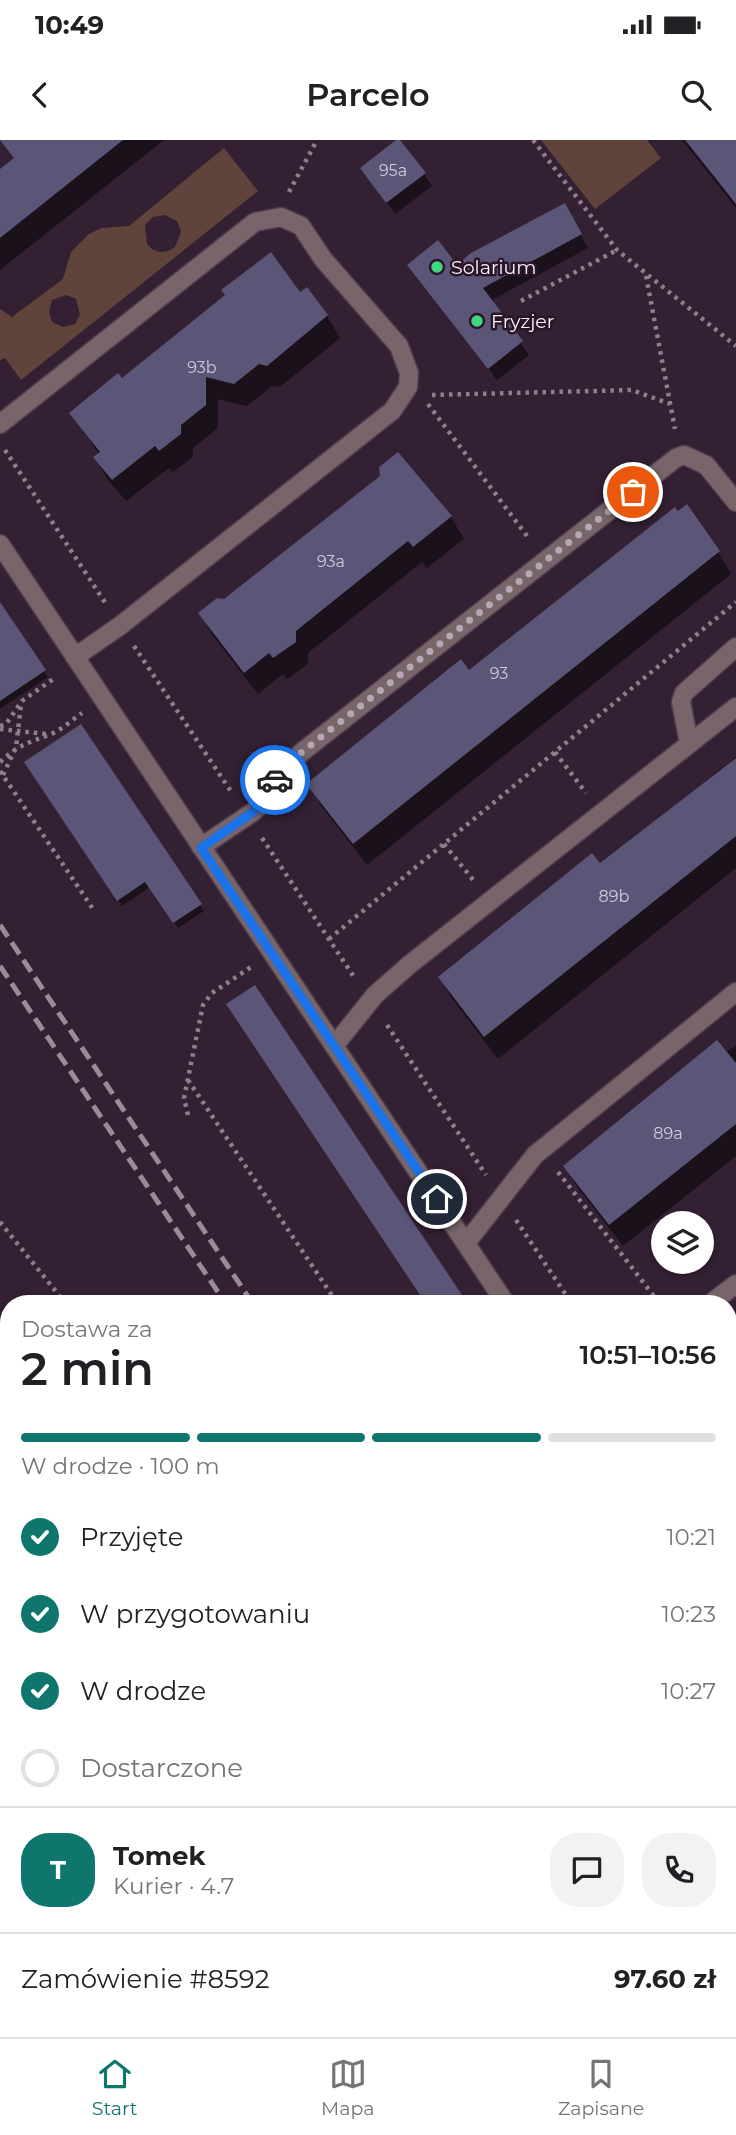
<!DOCTYPE html>
<html lang="pl">
<meta charset="utf-8">
<style>
:root{--surface:#fff;--page:#f2f2f2;--text:#202124;--muted:#757577;--line:#e0e0e0;--accent:#0f766e}
body{margin:0;font-family:Montserrat,sans-serif;background:var(--page);color:var(--text);height:100vh;display:flex;flex-direction:column;font-size:26px;white-space:nowrap}
*{box-sizing:border-box;margin:0}
p{font-size:23px;color:var(--muted)}
.icon{flex:none;width:38px;height:38px;fill:none;stroke:currentColor;stroke-width:2;stroke-linecap:round;stroke-linejoin:round}
.map{position:relative;flex:1;overflow:hidden}
.side{position:absolute;left:0px;top:1155px;width:737px;height:742px;display:flex;flex-direction:column;background:var(--surface);border-radius:28px 28px 0 0;box-shadow:0 2px 5px #0004}
.side>*{flex:none}
.buttons{position:absolute;left:651px;top:1071px;display:grid;gap:14px}
.buttons a{display:grid;place-items:center;width:63px;height:63px;border-radius:50%;background:var(--surface);box-shadow:0 2px 5px #0004;font-size:35px}
.pin{position:absolute;display:grid;place-items:center;width:60px;height:60px;color:#fff;margin:-30px;border:4px solid #fff;border-radius:50%;box-shadow:0 2px 7px #0007}
.courier{position:absolute;display:grid;place-items:center;width:70px;height:70px;margin:-35px;border:5px solid #1a73e8;border-radius:50%;background:#fff;color:#222;box-shadow:0 2px 9px #0007}
.overview em{font-style:normal;font-weight:600}
.overview div{display:flex;flex-direction:column-reverse}
.overview{display:flex;align-items:center;justify-content:space-between;height:119px;padding:0 21px}
h1{font-size:46px;font-weight:600;line-height:52px}
.bar{display:grid;grid-template-columns:repeat(4,1fr);gap:10px 7px;align-content:center;height:84px;padding:0 21px}
.bar i{height:9px;border-radius:5px;background:var(--line)}
.bar .on{background:var(--accent)}
.bar p{grid-column:span 4}
.line{display:flex;align-items:center;gap:18px;padding:0 21px;border-top:2px solid var(--line)}
.line div{flex:1}
.round{display:grid;place-items:center;flex:none;width:74px;height:74px;border-radius:28px;background:var(--page)}
ol{padding:0 21px;list-style:none}
li{display:flex;align-items:center;gap:21px;height:77px}
li p{margin-inline-start:auto}
li .icon{padding:7px;border-radius:50%;background:var(--accent);color:#fff;stroke-width:4}
li:last-child{color:var(--muted)}
li i{width:38px;height:38px;border:4px solid var(--line);border-radius:50%}
.status{display:flex;justify-content:space-between;align-items:center;height:49px;padding:0 35px;background:var(--surface);direction:ltr}
.status svg{height:19px;fill:currentColor}
header{display:flex;justify-content:space-between;align-items:center;height:91px;padding:0 21px;background:var(--surface);font-size:32px;font-weight:600}
.menu{display:flex;justify-content:space-around;align-items:center;height:98px;border-top:2px solid var(--line);background:var(--surface);font-size:19px;color:var(--muted)}
.menu a{display:grid;justify-items:center;gap:4px}
.menu .on{color:var(--accent)}
.map>svg:first-child{display:block}
.built{fill:#3f273f}
.grass{fill:url(#grass-tufts)}
.forest{fill:url(#forest-firs)}
.green{fill:#60443c;fill-rule:evenodd}
.shadow{fill:#0007}
.building{fill:#5b5677}
.lines{fill:none;stroke-linecap:round;stroke-linejoin:round}
.service-casing{stroke:#4f3d4f;stroke-width:21}
.minor-casing{stroke:#4f3d4f;stroke-width:21}
.tertiary-casing{stroke:#4f3d4f;stroke-width:21}
.path{stroke:#8e7e8e;stroke-width:4.5;stroke-dasharray:3.5 5;stroke-linecap:butt}
.service{stroke:#776569;stroke-width:18}
.minor{stroke:#776569;stroke-width:18}
.tertiary{stroke:#776569;stroke-width:18}
.rail{stroke:#9b8b9a;stroke-width:5;stroke-dasharray:14 7;stroke-linecap:butt}
.done{stroke:#b6a7b6;stroke-width:7;stroke-dasharray:0 12.6}
.route{stroke:#1a73e8;stroke-width:9}
.poi-dot{fill:#41d77c;stroke:#291729;stroke-width:2.5}
.labels{text-anchor:middle;dominant-baseline:central;stroke-width:5;stroke-linejoin:round;paint-order:stroke}
.number-label{font-size:16px;fill:#d4cadb}
.poi-label{font-size:19px;fill:#fdf0fc;stroke:#291729;text-anchor:start}
</style>
<div class="status"><b>10:49</b><svg viewBox="0 0 49 12"><path d="M0 12V9h3v3zM5 12V6h3v6zM10 12V3h3v9zM15 12V0h3v12zM26 1h20v11H26zM47 4h2v5h-2z"/></svg></div>
<header><svg class="icon" aria-label="back" viewBox="0 0 24 24"><path d="M15 5l-7 7 7 7"/></svg>Parcelo<svg class="icon" aria-label="search" viewBox="0 0 24 24"><circle cx="10" cy="10" r="6"/><path d="M15 15l6 6"/></svg></header>
<div class="map">
<svg width="736" height="1897" viewBox="0 0 736 1897">
<defs>
<pattern id="grass-tufts" width="24" height="20" patternUnits="userSpaceOnUse" patternTransform="scale(1.75)"><rect width="24" height="20" fill="#60443c"/><path d="M3 7l-1-3M5 7V3M7 7l1-3M15 17l-1-3M17 17v-4M19 17l1-3" fill="none" stroke="#785f59"/></pattern>
<pattern id="forest-firs" width="22" height="20" patternUnits="userSpaceOnUse" patternTransform="scale(1.75)"><rect width="22" height="20" fill="#7c564b"/><path d="M5 1l3.5 6h-7zM16 11l3.5 6h-7z" fill="#906f66"/></pattern>
</defs>
<rect width="100%" height="100%" fill="#332033"/>
<path class="built" d="M9,1788V1888H383L389,1897H0V1794Z"/>
<path class="grass" d="M9,1356V1472L0,1482V1368Z
M9,1612V1657H7L0,1654V1624Z
M412,1888H444L450,1897H418Z"/>
<path class="forest" d="M9,1369V1428L3,1435L4,1450L0,1461V1377Z"/>
<path class="green" d="M541,0H647L661,18L595,69Z
M224,8L258,51L21,240L5,218L0,220V169L12,177L63,139L71,112L89,94L102,88L129,86ZM165,75L177,81L181,92L175,107C165,114 155,114 147,104L145,85L153,77ZM66,155L76,159L80,175L75,184L63,187L52,182L49,171L52,160Z
M9,1818V1888H121L107,1897H0V1823Z
M215,1888H317L323,1897H221Z"/>
<path class="shadow" d="M39,0H164L0,130V31Z
M682,0H736V68Z
M362,28L424,34L432,46L395,74Z
M564,65L588,108L490,161L529,215L497,240L409,126L457,128Z
M299,155L327,176L340,198L280,247L272,246L247,266L218,259V288L193,308V317L173,332L169,328L126,361L108,340L95,317L99,314L72,273L122,241Z
M381,336L451,377L464,399L427,428L422,422L308,513V524L287,539L283,534L258,554L213,496L200,473L225,460Z
M718,412L731,434L367,725L322,667L309,645L469,533Z
M0,465L48,537L0,569Z
M736,617V728L498,919L453,860L440,838L600,725Z
M30,628L200,765L204,771L178,788L150,747L122,766Z
M736,905V1016L623,1106L578,1048L565,1026Z
M736,1181V1282L728,1271V1188Z
M0,1309L9,1318V1360L0,1372Z
M736,1458V1687L728,1675V1462Z
M9,1524V1661L0,1673V1536Z"/>
<path class="building" d="M0,0H123L0,98V29L14,18Z
M396,0H400L426,33L386,63L360,28Z
M685,0H736V64Z
M565,63L582,94L483,148L523,201L488,229L407,125L438,100L457,125L471,113Z
M271,112L300,152L307,147L328,175L267,226L259,224L234,244L206,237V265L181,285V294L159,311L155,306L112,340L93,317L100,312L69,273L118,233L122,238L225,155L221,150Z
M398,312L452,376L413,407L408,401L296,491V502L273,518L269,513L244,533L198,473L217,458L224,459L347,362L380,336L379,327Z
M687,364L720,411L353,704L306,644L461,519L469,530L675,367L678,371Z
M0,462L46,530L0,561Z
M81,584L202,764L173,783L145,742L117,761L24,622Z
M736,618V696L484,897L438,837L592,713L600,723Z
M255,845L468,1164H426L226,864Z
M717,900L736,923V984L609,1085L563,1026Z"/>
<g class="lines">
<g class="service-casing">
<path id="service" d="M0,284L255,82L281,77L301,86L323,119L399,206L409,233L408,247L392,271L121,485L75,517
M689,603L681,562L684,553L736,507
M201,707L253,672L262,664L276,638L302,612L676,318L684,315L706,325L736,362
M334,906L375,855L409,825L736,567
M466,1103L535,1015L736,852
M710,1164L736,1144"/>
</g>
<g class="minor-casing">
<path id="minor" d="M0,404L506,1164
M728,1426L736,1422
M0,1737L9,1731"/>
</g>
<g class="tertiary-casing">
<path id="tertiary" d="M0,1191L9,1202
M474,1888L480,1897"/>
</g>
<path class="path" d="M533,0L617,110L736,206
M289,52L317,0
M646,136L675,289
M521,161L617,110
M432,255L632,250L670,264
M428,264L530,400
M5,310L106,464
M134,506L232,653
M0,586L6,584L22,561L56,537
M0,589L46,594
M555,612L586,653
M0,622C18,606 26,603 49,595C60,591 72,580 82,573
M0,631L95,772
M3,635L16,607L21,565
M262,698L354,837
M444,704L474,741
M329,799L736,462
M387,885L486,1035
M188,940L335,1160L334,1164
M188,975L184,958L203,865L212,853L251,827
M558,1032L660,1164
M516,1080L572,1164
M0,1082L66,1164
M728,1277L736,1287
M0,1355L9,1343
M0,1493L9,1482
M728,1707L736,1720
M552,1888L558,1897"/>
<use href="#service" class="service"/>
<use href="#minor" class="minor"/>
<use href="#tertiary" class="tertiary"/>
<path class="rail" d="M0,785L253,1164
M0,826L226,1164
M728,1872L736,1884
M710,1888L716,1897"/>
</g>
<g class="lines">
<path class="done" d="M275,640L302,612L633,352"/>
<path class="route" d="M275,640L253,672L201,708L437,1059"/>
</g>
<g class="poi-dot">
<circle cx="437" cy="127" r="7"/>
<circle cx="477" cy="181" r="7"/>
</g>
<g class="labels">
<g class="number-label">
<text x="393" y="30">95a</text>
<text x="202" y="227">93b</text>
<text x="331" y="421">93a</text>
<text x="499" y="533">93</text>
<text x="614" y="756">89b</text>
<text x="668" y="993">89a</text>
</g>
<g class="poi-label">
<text x="451" y="127">Solarium</text>
<text x="491" y="181">Fryzjer</text>
</g>
</g>
</svg>
<div class="buttons">
<a><svg class="icon" aria-label="layers" viewBox="0 0 24 24"><path d="M12 4l9 5-9 5-9-5zM3 14l9 5 9-5"/></svg></a>
</div>
<div class="pin" style="left:633px;top:352px;background:#ea580c"><svg class="icon" aria-label="bag" viewBox="0 0 24 24"><path d="M5 8h14l-1 12H6zM9 8a3 3 0 0 1 6 0"/></svg></div>
<div class="pin" style="left:437px;top:1059px;background:#1f2937"><svg class="icon" aria-label="home" viewBox="0 0 24 24"><path d="M3 11l9-7 9 7M6 9v11h12V9"/></svg></div>
<div class="courier" style="left:275px;top:640px"><svg class="icon" aria-label="car" viewBox="0 0 24 24"><path d="M5 17H2v-5l4-1 3-4h7l3 4 3 1v5h-3M9 17h6M6 11h13"/><circle cx="7" cy="17" r="2"/><circle cx="17" cy="17" r="2"/></svg></div>
<section class="side">
<div class="overview"><div><h1>2 min</h1><p>Dostawa za</p></div><em>10:51–10:56</em></div>
<div class="bar"><i class="on"></i><i class="on"></i><i class="on"></i><i></i><p>W drodze · 100 m</p></div>
<ol>
<li><svg class="icon" aria-label="check" viewBox="0 0 24 24"><path d="M5 12l5 5 9-10"/></svg>Przyjęte<p>10:21</p></li>
<li><svg class="icon" aria-label="check" viewBox="0 0 24 24"><path d="M5 12l5 5 9-10"/></svg>W przygotowaniu<p>10:23</p></li>
<li><svg class="icon" aria-label="check" viewBox="0 0 24 24"><path d="M5 12l5 5 9-10"/></svg>W drodze<p>10:27</p></li>
<li><i></i>Dostarczone</li>
</ol>
<div class="line" style="height:126px"><b class="round" style="background:var(--accent);color:#fff">T</b><div><b>Tomek</b><p>Kurier · 4.7</p></div><a class="round"><svg class="icon" aria-label="chat" viewBox="0 0 24 24"><path d="M4 5h16v11H9l-5 4z"/></svg></a><a class="round"><svg class="icon" aria-label="phone" viewBox="0 0 24 24"><path d="M5 4h4l2 5-3 2q2 4 5 5l2-3 5 2v4C11 20 4 13 5 4z"/></svg></a></div>
<div class="line" style="height:91px"><div>Zamówienie #8592</div><b>97.60 zł</b></div>
</section>
</div>
<nav class="menu">
<a class="on"><svg class="icon" aria-label="home" viewBox="0 0 24 24"><path d="M3 11l9-7 9 7M6 9v11h12V9"/></svg>Start</a>
<a><svg class="icon" aria-label="map" viewBox="0 0 24 24"><path d="M3 6l6-2 6 2 6-2v14l-6 2-6-2-6 2zM9 4v14M15 6v14"/></svg>Mapa</a>
<a><svg class="icon" aria-label="saved" viewBox="0 0 24 24"><path d="M7 4h10v16l-5-4-5 4z"/></svg>Zapisane</a>
</nav>
